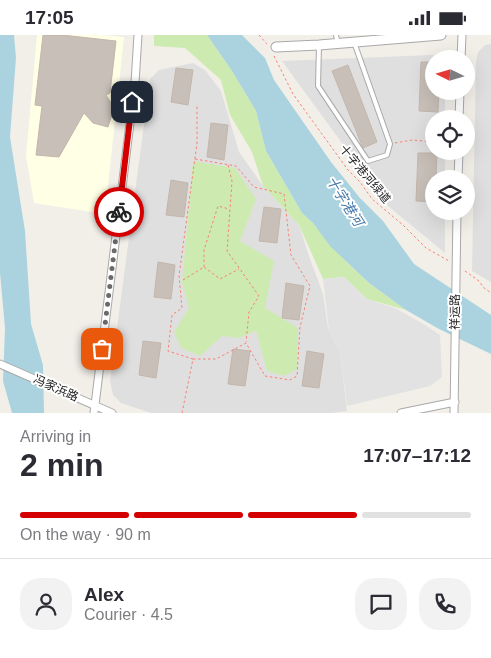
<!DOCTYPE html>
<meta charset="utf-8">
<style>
:root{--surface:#fff;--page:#f2f2f3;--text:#2b2b33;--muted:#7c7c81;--line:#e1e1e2;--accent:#d40000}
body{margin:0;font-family:Helvetica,"Noto Sans SC",sans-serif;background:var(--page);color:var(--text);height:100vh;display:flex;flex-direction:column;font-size:19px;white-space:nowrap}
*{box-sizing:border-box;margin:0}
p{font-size:16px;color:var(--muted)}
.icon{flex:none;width:28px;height:28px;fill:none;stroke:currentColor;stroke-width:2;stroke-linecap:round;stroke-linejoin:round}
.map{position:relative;height:378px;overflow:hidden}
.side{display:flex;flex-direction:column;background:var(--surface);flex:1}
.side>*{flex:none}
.needle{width:32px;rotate:275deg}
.controls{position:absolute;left:425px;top:15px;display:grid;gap:10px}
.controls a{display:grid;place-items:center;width:50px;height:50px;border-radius:50%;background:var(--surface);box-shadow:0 5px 20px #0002;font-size:25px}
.pin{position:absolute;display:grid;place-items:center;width:42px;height:42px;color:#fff;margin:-21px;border-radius:10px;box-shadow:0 2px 8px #0006}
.courier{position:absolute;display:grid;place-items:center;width:50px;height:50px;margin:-25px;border:4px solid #d40000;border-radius:50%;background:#fff;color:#222;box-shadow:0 1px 6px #0007}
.headline em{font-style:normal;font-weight:800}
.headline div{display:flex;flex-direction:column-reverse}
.headline{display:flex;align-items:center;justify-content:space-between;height:85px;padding:0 20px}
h1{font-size:32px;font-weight:800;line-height:38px}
.bar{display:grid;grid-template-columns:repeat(4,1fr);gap:8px 5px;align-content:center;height:60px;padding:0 20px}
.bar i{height:6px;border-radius:4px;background:var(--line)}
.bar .active{background:var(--accent)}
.bar p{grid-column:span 4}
.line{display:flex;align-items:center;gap:12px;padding:0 20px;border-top:1px solid var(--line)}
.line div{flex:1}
.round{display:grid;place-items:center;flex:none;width:52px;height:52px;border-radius:20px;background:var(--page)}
.status{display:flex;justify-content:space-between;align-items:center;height:35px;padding:0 25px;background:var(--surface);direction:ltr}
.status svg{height:14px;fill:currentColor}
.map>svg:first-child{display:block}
.residential{fill:#e0dfdf}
.education{fill:#ffffe5}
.grass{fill:#cdebb0}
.parking{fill:#e2e2e2}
.water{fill:#aad3df}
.building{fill:#c7bfb8;stroke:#c4b6ab}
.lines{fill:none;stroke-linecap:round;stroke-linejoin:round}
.service-casing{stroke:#a9a9a9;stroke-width:6}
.minor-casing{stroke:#a9a9a9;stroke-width:9}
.tertiary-casing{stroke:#a9a9a9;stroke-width:11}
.path{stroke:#fa8072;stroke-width:1;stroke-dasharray:2.5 2.5;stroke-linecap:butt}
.service{stroke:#fff;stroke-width:4}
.minor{stroke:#fff;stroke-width:7}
.tertiary{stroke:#fff;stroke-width:9}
.done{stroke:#6b6a68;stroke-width:5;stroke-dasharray:0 9}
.route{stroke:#d40000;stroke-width:6}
.labels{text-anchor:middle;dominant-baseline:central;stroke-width:4;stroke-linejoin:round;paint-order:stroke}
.street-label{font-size:12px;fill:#222;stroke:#fff}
.water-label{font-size:14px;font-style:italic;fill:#4a7aab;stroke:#fff}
</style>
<div class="status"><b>17:05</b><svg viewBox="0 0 49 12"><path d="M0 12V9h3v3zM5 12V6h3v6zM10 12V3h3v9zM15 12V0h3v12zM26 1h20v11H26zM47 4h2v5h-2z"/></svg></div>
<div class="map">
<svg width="491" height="378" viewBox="0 0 491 378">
<rect width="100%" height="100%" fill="#f2efe9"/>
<path class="residential" d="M491,9V247L472,236L476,27L478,17L485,10Z
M432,20L441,24H434V56H445V84H434V116H445V144H434V176H445V218L388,171L282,26Z
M193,28L205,35L221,56L239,117L263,151L299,190L309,221L323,259L328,293L340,319L347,376L332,378H151L121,368L113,360L110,346L150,44L159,35Z"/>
<path class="education" d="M37,0H104L124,2L105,179L34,168L26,121Z"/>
<path class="grass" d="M154,0H207L232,36L256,76L266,116L302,178L313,188L331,211L354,234L369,248L406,275L367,264L344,242L323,244L299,190L263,151L252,117L230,80L221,45L185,13L154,11Z
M193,126L235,133L256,164L240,206L274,226L265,273L298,293L297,334L284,341L267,336L256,296L239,303L222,301L200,321L181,313L174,297L189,273L182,248Z"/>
<path class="parking" d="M344,242L367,264L397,274L425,290L440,300L442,342L430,351L347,371L340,319L329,295L323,244Z"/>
<path class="water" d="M0,0H14L16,23L10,102L25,196L31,289L43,330L44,378H12L3,346L5,293L0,238Z
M207,0H242L265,23L274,45L331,127L360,163L383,186L414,229L491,280V319L439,294L406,275L369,248L330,211L313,188L302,178L266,116L256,76L232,36Z"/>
<path class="building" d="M43,0H62L116,6L110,58L106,60L114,73L108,92L93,88L84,78L59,122L36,120L42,71L35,70Z
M421,27H434V56H439L438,77L419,76Z
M348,30L377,107L363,113L332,36Z
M176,33L193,35L188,70L171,67Z
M211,88L228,90L224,125L207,122Z
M418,118H437L436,144H434V167L416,166Z
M171,145L188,148L184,182L166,180Z
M264,172L281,174L277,208L259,206Z
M158,227L175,230L171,264L154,262Z
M286,248L304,251L299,285L282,283Z
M143,306L161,308L156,343L139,340Z
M233,314L250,316L245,351L228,349Z
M307,316L324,319L319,353L302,351Z"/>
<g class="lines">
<g class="service-casing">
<path id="service" d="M336,0L338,9
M319,10L318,51L368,126L387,120L390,109L354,7"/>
</g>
<g class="minor-casing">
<path id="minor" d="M461,24L462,0
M459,84L460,56
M458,144L459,116
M0,329L112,378
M94,378L135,48L138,0
M401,378L455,367
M454,378L457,176"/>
</g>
<g class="tertiary-casing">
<path id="tertiary" d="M276,12L319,10L441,0"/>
</g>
<path class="path" d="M259,0L267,9
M274,21L293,59L348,135L360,147L372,164L403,190L426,213L449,226
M395,108L412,105L434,107
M228,130L232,146L227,216L259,261L249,277L246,307
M204,232V215L218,171L229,174
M465,236L479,246L483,252L491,258
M183,245L204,232L220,244L239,234
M193,324H216L246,308L265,341L290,345L297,341L300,292L310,251L291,220L284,159L254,152L236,131L195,124
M182,378L193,324L168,316L172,280L182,273L179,241L197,108V69"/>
<use href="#service" class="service"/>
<use href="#minor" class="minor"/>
<use href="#tertiary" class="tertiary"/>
</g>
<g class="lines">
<path class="done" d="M102,314L119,177"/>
<path class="route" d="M119,177L132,67"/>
</g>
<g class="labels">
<g class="street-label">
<text transform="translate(365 139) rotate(50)">十字港河绿道</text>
<text transform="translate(455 277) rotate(-89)">祥运路</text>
<text transform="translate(56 353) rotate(24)">冯家浜路</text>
</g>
<g class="water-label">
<text transform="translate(345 166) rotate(58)">十字港河</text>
</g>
</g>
</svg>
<div class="controls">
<a><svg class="needle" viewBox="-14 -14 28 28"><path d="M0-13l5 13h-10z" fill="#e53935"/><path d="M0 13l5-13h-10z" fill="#7c7c81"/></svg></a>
<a><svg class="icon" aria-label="locate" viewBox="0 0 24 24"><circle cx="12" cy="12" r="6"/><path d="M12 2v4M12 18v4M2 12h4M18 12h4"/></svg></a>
<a><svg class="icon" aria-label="layers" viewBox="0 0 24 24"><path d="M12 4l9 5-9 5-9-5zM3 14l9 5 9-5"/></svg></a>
</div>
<div class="pin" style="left:102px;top:314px;background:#ea580c"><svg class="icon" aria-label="bag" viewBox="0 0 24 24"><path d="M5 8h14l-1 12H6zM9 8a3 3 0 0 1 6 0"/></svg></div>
<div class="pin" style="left:132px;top:67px;background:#1f2937"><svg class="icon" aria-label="home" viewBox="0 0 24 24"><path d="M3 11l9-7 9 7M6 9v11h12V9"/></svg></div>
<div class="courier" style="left:119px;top:177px"><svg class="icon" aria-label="bike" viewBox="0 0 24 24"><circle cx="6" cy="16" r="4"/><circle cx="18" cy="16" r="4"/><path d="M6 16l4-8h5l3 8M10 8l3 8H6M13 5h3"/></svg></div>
</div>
<section class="side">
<div class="headline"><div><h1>2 min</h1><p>Arriving in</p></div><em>17:07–17:12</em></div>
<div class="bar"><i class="active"></i><i class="active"></i><i class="active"></i><i></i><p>On the way · 90 m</p></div>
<div class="line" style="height:90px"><a class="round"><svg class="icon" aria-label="person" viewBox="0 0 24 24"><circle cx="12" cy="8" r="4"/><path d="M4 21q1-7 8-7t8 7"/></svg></a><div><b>Alex</b><p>Courier · 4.5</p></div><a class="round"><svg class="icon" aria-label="chat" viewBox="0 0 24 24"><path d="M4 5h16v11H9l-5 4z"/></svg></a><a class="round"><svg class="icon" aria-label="phone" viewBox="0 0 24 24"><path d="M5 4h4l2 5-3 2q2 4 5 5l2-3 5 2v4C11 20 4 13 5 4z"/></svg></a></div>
</section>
